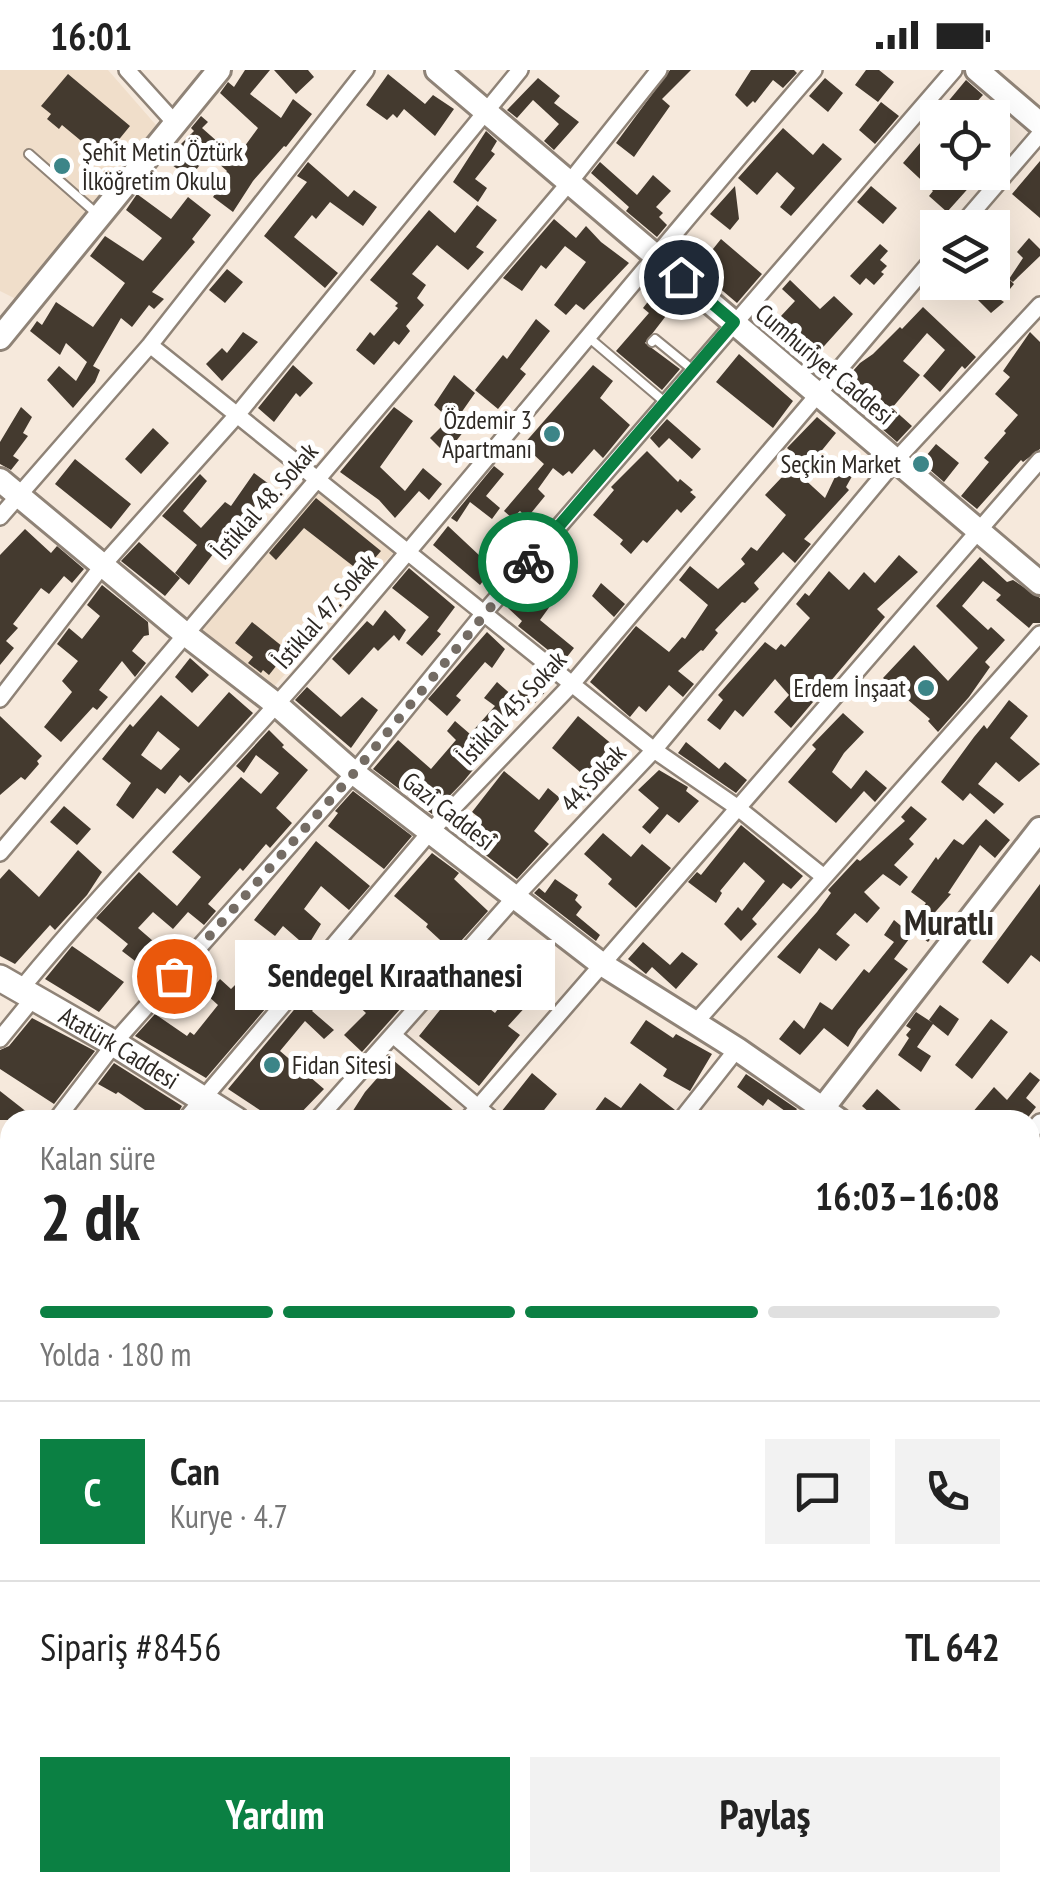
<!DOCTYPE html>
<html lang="tr">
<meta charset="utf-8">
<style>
:root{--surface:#fff;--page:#f2f2f2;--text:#222;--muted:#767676;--line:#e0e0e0;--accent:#0b8043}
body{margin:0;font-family:"PT Sans Narrow",sans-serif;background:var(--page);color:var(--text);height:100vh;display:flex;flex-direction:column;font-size:38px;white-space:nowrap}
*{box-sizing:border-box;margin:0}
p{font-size:32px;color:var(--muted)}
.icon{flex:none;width:55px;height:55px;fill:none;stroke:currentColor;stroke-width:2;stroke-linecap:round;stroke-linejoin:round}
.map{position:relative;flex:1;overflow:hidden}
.details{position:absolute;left:0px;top:1040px;width:1040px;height:782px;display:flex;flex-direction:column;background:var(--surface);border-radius:30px 30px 0 0;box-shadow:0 10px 40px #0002}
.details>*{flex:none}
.tools{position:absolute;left:920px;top:30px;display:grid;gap:20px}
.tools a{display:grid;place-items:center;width:90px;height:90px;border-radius:0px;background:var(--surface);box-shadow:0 10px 40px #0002;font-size:50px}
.pin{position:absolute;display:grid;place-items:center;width:85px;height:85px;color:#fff;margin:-42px;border:5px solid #fff;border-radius:50%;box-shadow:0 2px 10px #0007}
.courier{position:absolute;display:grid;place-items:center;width:100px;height:100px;margin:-50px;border:8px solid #0b8043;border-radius:50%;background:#fff;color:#222;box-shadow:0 2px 12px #0007}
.bubble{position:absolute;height:70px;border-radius:0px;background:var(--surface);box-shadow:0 10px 40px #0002;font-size:32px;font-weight:700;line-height:70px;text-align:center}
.overview em{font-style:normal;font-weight:700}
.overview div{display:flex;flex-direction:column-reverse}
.overview{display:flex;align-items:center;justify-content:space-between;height:170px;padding:0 40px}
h1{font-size:65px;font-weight:700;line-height:75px}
.bar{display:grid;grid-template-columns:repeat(4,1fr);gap:15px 10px;align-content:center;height:120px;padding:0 40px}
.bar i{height:12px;border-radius:8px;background:var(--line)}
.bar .current{background:var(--accent)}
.bar p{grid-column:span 4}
.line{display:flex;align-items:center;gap:25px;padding:0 40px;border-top:2px solid var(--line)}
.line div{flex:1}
.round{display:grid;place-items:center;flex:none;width:105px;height:105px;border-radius:0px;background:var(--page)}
.primary-button{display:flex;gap:20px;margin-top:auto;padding:20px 40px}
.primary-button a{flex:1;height:115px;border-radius:0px;background:var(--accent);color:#fff;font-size:40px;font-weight:700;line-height:115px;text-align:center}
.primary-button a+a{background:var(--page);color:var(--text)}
.status{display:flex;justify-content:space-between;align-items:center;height:70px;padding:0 50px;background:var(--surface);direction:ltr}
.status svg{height:28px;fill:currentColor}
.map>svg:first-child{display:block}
.built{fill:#f0deca}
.building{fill:#443a2f;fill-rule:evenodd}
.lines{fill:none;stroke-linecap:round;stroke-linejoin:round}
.lane-casing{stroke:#8f8377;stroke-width:12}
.street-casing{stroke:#8f8377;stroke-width:20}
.secondary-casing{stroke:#8f8377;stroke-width:28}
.primary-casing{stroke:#8f8377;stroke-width:30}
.lane{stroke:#fff;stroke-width:8}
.street{stroke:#fff;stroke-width:15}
.secondary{stroke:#fff;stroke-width:22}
.primary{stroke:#fff;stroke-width:25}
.rail{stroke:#7b736b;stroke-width:4;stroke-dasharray:5 10;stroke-linecap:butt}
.done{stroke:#746c64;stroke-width:10;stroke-dasharray:0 18}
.route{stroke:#0b8043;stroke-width:12}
.poi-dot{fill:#3c8588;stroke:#fff;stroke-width:4}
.labels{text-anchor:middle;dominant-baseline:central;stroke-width:10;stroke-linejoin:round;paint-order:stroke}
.poi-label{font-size:25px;fill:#2e2924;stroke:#fff;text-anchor:end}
.street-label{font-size:25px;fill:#2e2924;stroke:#fff}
.district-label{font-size:35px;font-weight:bold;fill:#2e2924;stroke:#fff}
</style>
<div class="status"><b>16:01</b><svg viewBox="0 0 49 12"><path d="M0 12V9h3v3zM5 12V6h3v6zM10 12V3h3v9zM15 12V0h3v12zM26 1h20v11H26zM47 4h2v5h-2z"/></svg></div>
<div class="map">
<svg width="1040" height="1822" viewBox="0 0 1040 1822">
<rect width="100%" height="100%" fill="#f6e9dc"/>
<path class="built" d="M0,0H108L156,55L16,229L0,221Z
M317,414L396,480L270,621L196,560Z"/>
<path class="building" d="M245,0H270L250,24L281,48L293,29L312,44L286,77L284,76L253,111L233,142L213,127L228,106L225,104L227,101L208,84L190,108L165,90L194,61L191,58L201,46L208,52L202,58L236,88L258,58L220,23L228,12L234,17Z
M274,0H308L314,7L296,24Z
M670,0H691L662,29L670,36L634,87L616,73Z
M751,0H794L797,3L783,18L773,10L755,33L753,31L747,37L735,25Z
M866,0H879L894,12L878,32L855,15Z
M68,4L130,56L103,89L62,55L59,59L47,49L51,44L41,36Z
M388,4L425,34L433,25L454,39L435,66L404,39L397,48L393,44L387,50L366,35Z
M538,8L560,26L554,33L579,52L554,80L544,71L559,54L533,30L517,48L507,40Z
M825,8L843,23L828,42L809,26Z
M966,10L983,25L962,48L946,34Z
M881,32L899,46L875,74L859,60Z
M783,58L813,85L823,73L842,89L791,146L780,137L795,118L777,102L757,125L738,108Z
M486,61L497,71L491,81L495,84L475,109L487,118L478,132L453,112Z
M926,66L938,76V102H973L968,108L973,113L947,142L929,126L933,121L903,93Z
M1040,91V148L1012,124Z
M308,92L348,127L354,120L377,137L363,156L330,132L316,149L312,145L294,167L338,203L325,218L264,166L307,112L297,106Z
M600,92L637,125L653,105L671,121L656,137L663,143L659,147L667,155L657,167L626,141L629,137L591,103Z
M735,116L739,149L730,160L710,144Z
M871,116L897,138L883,154L857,132Z
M137,124L171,149L188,127L211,145L192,169L195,172L152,222L164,229L154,239L149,235L132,257L121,248L93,296L100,300L95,312L73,338L47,310L59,296L76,311L87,292L66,273L60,285L30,261L37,251L42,255L56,232L93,257L125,213L90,186L105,166L143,191L162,168L126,140Z
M477,135L497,150L476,177L484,182L468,200L437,175L412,204L426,215L417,228L424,235L406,256L410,261L399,275L394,271L374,295L356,280L370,262L374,266L398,238L395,236L398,233L370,210L429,140L455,163Z
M554,149L576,168L586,156L601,172L629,193L584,240L576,234L566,245L554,235L586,192L565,176L546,199L541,195L522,221L503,208Z
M1029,168L1040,179V186L1013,212L1009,209L1023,188L1017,182Z
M721,169L762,204L737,233L697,199Z
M880,174L888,181L880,190L887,196L881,202L884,204L874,215L866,208L860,215L850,206Z
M227,199L243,212L225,233L209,220Z
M1000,200L1014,214L1001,230L1004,232L991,243L978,230Z
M790,210L820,239L834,226L853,244L807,295L767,261L795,231L782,219Z
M661,215L679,229L645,273L680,299L662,320L616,281L649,243L643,238Z
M923,237L976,287L965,299L962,296L940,322L923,306L945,280L927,263L903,291L920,305L892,338L912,356L897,372L873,351L887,336L865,314L850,332L836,320L860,293L873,284L900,257L902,259Z
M536,249L550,261L520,299L526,304L498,339L475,320L503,285L507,289Z
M243,262L258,272L222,311L206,294L222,278L227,283Z
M1030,262L1040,272V379L1023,392L1021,390L977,439L961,426L989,392L984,388L1006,363L1004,361L1018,345L995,324L1010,307L1003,301Z
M739,284L793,331L773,358L716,312Z
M293,295L313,313L300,327L296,323L274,352L258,338Z
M593,295L613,311L600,328L630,355L603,388L594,379L572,404L569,401L563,406L553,398L538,419L545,426L527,448L520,441L512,448L504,441L544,394L523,375Z
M454,305L475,323L454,353L464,361L446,384L430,368L449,349L434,335Z
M21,337L32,347L23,363L28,366L13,386L19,390L11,400L0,394V372Z
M394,337L413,351L380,397L405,421L423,398L442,414L429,430L419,421L395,448L379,430L340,402Z
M817,347L836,363L801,406L825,428L843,390L855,401L846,417L849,420L804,469L811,474L795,493L783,482L754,513L759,519L745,533L742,532L715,560L718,563L703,581L701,580L678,601L694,614L683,627L669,615L646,642L639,636L630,647L590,612L636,556L669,582L682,567L685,569L708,535L679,510L690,496L718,519L745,494L741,489L751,477L757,481L786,445L765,425L799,389L787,378Z
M667,349L701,379L692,389L669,368L659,378L650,368Z
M153,358L169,373L141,404L125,389Z
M936,374L959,393L944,412L921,392Z
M647,381L678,412L680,409L693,420L690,422L696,427L681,443L677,439L647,473L643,470L631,484L620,474L623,470L593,445L614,420L611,417Z
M75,389L131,434L111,459L55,414Z
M494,396L504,404L486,426L500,438L492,449L470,432L457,452L451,448Z
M254,403L269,414L236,465L231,461L189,515L175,503L197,475L162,446L200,404L207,411L183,441L201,458L225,432L231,436Z
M316,428L381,481L362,503L304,458L276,490L269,483Z
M448,456L480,486L484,481L496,494L480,515L433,475Z
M25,459L51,483L57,476L84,499L72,513L64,506L49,524L41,518L13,554L18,558L6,571L14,578L0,595V485Z
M139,472L180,508L165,526L121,491Z
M899,485L918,502L877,539L885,547L791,658L774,642L789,625L775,609L743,647L735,640L720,660L707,650L723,630L718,625L765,572L776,580L781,574L785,577L810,548L796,534L805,523L809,526L829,501L849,520L864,502L875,513Z
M980,487L1007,512L1013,510L1040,528V553H1033L1029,558L996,530L1001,525L983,511L962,536L988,560L991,557L1005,570L985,592L990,597L969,627L938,662L928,651L930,649L883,608L914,575L948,611L978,578L936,536Z
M409,498L455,537L437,561L441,564L422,586L406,573L429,547L392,518Z
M548,499L566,514L540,550L574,578L563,592L518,556L522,551L508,538L524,520L529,524Z
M601,513L625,534L614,547L592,526Z
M102,515L148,552L149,565L144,566L132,581L146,593L135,607L122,591L99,620L108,627L97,640L93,637L61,672L44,657L72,622L62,611L78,591L57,574L69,558L82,569L100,546L87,535Z
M385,540L406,560L399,571L394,565L378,581L374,577L349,605L332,589L367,551L373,556Z
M252,552L288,581L269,605L263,600L261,603L248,593L253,587L235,573Z
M487,562L505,579L492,598L485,592L456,626L461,630L447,646L428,629Z
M190,588L209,605L192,623L175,607Z
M533,604L549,618L535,633L531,629L511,650L478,687L481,690L463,712L432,744L373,699L398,670L431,699L456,670L447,661L455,651L470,664L495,636L484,628L497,612L513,626Z
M307,617L341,647L362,627L378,640L351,678L295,630Z
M229,622L253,643L189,713L180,705L165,724L157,718L133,749L116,735L131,713L102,689L130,654L133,657L161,625L198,657ZM158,661L180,679L161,700L141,685Z
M1009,630L1028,646L1010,668L1040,694L1019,712L996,692L978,714L1004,734L994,744L970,723L963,731L941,712L974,667L984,655L987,659Z
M843,643L864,662L844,683L832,702L851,719L866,700L887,718L875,732L864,721L836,753L788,712L816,679L812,675Z
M0,646L42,686L37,691L39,694L25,710L21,707L0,725Z
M578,646L625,685L585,736L572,724L587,708L552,678Z
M269,660L284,675L282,677L308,700L276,738L292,753L270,778L266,774L243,801L240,798L208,834L216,841L204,855L188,842L173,859L153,842L138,858L153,871L151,873L174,889L154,911L136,899L139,894L122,881L128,874L96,848L139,802L177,836L201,807L172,782L241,707L261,724L279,703L256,685L244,703L236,696Z
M686,672L719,699L725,692L747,710L736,723L678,683Z
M659,700L688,717L686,721L699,731L679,753L667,744L650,764L642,757L659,738L638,720Z
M504,701L539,730L548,718L560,728L534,761L549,774L517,809L461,766L477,746L472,742Z
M353,721L412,766L384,799L328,756L338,743L335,741Z
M64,736L91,759L77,775L50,752Z
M911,736L927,749L909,769L914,774L894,795L908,807L900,816L883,804L864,822L880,838L867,853L855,843L836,864L850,875L836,891L819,878L800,904L777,887L817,842L831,823L828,820L857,789L860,791L905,751L901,747Z
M986,749L1010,770L995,788L980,775L948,823L951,824L930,848L941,857L928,872L908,857L926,833L911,822L936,787L938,790L954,769L963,775Z
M741,755L803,806L791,819L783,813L752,849L757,854L741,871L724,854L738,837L742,841L765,811L744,792L720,821L722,823L716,833L688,812L697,802L701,805Z
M603,763L631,787L642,774L671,798L636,838L608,814L612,809L584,784Z
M316,771L370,816L349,840L321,816L304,839L321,854L307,877L283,856L275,866L254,850Z
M78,780L102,802L87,825L55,860L50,855L15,894L0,886V809L9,799L39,827Z
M432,783L459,803L454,809L488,841L452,881L426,857L428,854L394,826Z
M555,809L578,825L575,830L582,837L576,845L600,865L596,871L534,823L539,818L545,823Z
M1040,814V892L1031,885L1008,914L982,892Z
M894,850L912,865L894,889L908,899L858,960L848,977L824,958L800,985L779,969L794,950L804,959L820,932L832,940L864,899L869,903L894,872L884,865Z
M643,872L670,895L682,882L698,894L676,919L652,897L646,904L628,889Z
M72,876L124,912L99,942L45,909Z
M364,886L410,928L362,982L344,965L366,943L337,916Z
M323,905L336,914L312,941L334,960L324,969L305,951L280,981L324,1019L294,1050H275L228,1019Z
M220,909L231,919L237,913L266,938L206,1008L135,966L155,944L187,966L190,962L194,965L218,935L207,925Z
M460,915L495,943L513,918L529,933L508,956L520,965L479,1016L419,966Z
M940,935L959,949L948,966L933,954L917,977L931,986L921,1002L898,985L909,968L906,965L911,959L906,956L916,942L933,953L929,950Z
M32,948L95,981L54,1034L0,999V980L9,976Z
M991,949L1008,962L972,1009L955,995Z
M646,950L673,968L676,964L712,984L690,1021L663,1006L667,999L630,973Z
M393,990L454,1041L447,1050H347L365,1022Z
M114,993L182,1036L174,1050H137L145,1040L118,1022L116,1024L98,1014Z
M1030,1002L1040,1010L1026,1028L1036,1037L1026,1050H966L994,1017L1007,1030Z
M532,1003L557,1024L536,1050H504L501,1042Z
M746,1004L797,1039L792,1046L768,1029L763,1036L737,1017Z
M640,1013L675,1040L670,1050H588L605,1027L621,1038Z
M877,1019L912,1050H878L862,1036Z
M0,1021L37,1050H0Z"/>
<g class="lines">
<g class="lane-casing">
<path id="lane" d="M29,84L96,143
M587,266L660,328
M652,272L655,269L693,300"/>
</g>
<g class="street-casing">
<path id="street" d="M127,0L175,53
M959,158L1040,64
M150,275L654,680L738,738L824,807
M0,447L150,275L366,0
M0,629L103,495L237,345L520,0
M0,783L569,113L659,0
M21,919C114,806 219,702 315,591C483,396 645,195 814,0
M695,953L1040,564
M393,965L493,1050
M0,969L35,926
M56,1050L122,964L354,703L484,543L954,0
M185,1050L430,762L572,614L938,183
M317,1050L515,827L654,680L896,390L1040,235
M467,1050L1040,390
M681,1050L737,979
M1030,1063L1040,1052
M0,1120L10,1108
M0,1285L10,1273
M1030,1317L1040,1305
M0,1427L10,1414
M1030,1457L1040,1445
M0,1584L10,1571
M702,1812L712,1822
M68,1822L73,1812
M212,1822L215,1812
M376,1822L385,1812"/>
</g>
<g class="secondary-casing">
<path id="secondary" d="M437,0L1040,513
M977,0L1040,54
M0,268L219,0
M0,410L184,563L277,635L354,703L600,893L737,979L839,1050
M816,1047L1040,759
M1030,1198L1040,1206
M0,1611L10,1612
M505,1812L515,1822
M906,1822L914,1812"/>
</g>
<g class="primary-casing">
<g id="primary">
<path id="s1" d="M0,908L115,974L236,1050"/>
<path d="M1030,1805L1040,1810"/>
<path d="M968,1812L984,1822"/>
</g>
</g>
<use href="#lane" class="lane"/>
<use href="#street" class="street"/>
<use href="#secondary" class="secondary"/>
<use href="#primary" class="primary"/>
<path class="rail" d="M1030,1638L1040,1626
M879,1822L886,1812"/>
</g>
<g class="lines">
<path class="done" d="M174,906L354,703L528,492"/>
<path class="route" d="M528,492L734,252L681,207"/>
</g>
<g class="poi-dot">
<circle cx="62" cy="96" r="10"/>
<circle cx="552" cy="364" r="10"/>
<circle cx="921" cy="394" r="10"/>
<circle cx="926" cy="618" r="10"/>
<circle cx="272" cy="995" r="10"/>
</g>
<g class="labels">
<g class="poi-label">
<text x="82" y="82" text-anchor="start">Şehit Metin Öztürk<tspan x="82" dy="29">İlköğretim Okulu</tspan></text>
<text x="532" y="350">Özdemir 3<tspan x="532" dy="29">Apartmanı</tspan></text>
<text x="901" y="394">Seçkin Market</text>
<text x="906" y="618">Erdem İnşaat</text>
<text x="292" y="995" text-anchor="start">Fidan Sitesi</text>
</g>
<g class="street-label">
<text transform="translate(825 294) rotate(40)">Cumhuriyet Caddesi</text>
<text transform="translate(265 431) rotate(-49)">İstiklal 48. Sokak</text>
<text transform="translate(325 541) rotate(-49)">İstiklal 47. Sokak</text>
<text transform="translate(512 638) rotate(-47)">İstiklal 45. Sokak</text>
<text transform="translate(593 708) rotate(-47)">44. Sokak</text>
<text transform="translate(449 741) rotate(38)">Gazi Caddesi</text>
<text stroke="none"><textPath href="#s1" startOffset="138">Atatürk Caddesi</textPath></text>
</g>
<g class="district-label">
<text x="949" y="852">Muratlı</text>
</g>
</g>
</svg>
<div class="tools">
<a><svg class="icon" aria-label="locate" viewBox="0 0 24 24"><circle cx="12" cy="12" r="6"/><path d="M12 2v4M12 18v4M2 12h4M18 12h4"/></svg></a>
<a><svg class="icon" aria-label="layers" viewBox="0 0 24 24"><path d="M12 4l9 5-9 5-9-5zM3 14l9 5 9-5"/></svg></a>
</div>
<div class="pin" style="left:174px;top:906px;background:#ea580c"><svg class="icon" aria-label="bag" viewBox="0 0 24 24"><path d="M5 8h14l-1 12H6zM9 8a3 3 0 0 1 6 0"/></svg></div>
<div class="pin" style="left:681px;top:207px;background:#1f2937"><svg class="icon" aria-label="home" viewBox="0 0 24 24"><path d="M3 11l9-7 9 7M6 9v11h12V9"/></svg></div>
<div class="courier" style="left:528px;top:492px"><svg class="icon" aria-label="bike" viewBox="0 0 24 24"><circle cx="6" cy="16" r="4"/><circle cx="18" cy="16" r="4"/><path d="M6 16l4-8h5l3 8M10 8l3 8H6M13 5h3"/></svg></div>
<div class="bubble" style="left:235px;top:870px;width:320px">Sendegel Kıraathanesi</div>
<section class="details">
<div class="overview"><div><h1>2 dk</h1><p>Kalan süre</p></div><em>16:03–16:08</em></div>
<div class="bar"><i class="current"></i><i class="current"></i><i class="current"></i><i></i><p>Yolda · 180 m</p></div>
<div class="line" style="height:180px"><b class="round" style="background:var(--accent);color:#fff">C</b><div><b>Can</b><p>Kurye · 4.7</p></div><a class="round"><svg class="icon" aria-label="chat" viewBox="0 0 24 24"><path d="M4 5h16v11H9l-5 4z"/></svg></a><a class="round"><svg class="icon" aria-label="phone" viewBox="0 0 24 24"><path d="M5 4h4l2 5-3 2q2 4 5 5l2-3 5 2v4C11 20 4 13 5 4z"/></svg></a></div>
<div class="line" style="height:130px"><div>Sipariş #8456</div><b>TL 642</b></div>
<div class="primary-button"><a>Yardım</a><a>Paylaş</a></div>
</section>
</div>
